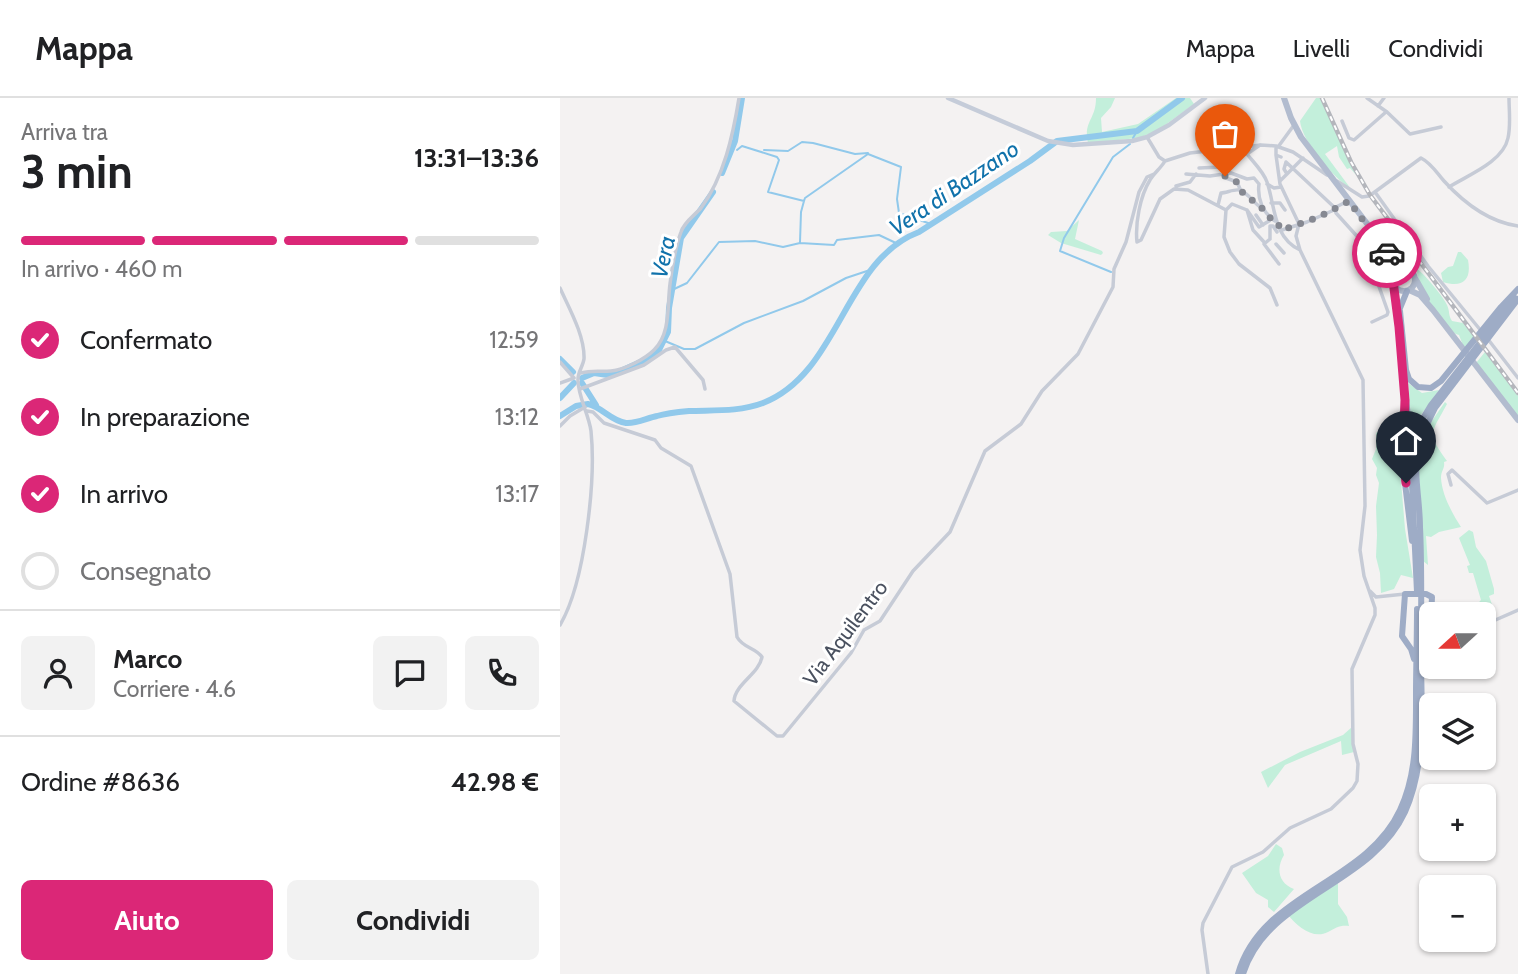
<!DOCTYPE html>
<html lang="it">
<meta charset="utf-8">
<style>
:root{--surface:#fff;--page:#f2f2f2;--text:#202124;--muted:#757577;--line:#e0e0e0;--accent:#db2777}
body{margin:0;font-family:Cabin,sans-serif;background:var(--page);color:var(--text);height:100vh;display:flex;flex-direction:column;font-size:26px;white-space:nowrap}
*{box-sizing:border-box;margin:0}
p{font-size:23px;color:var(--muted)}
.icon{flex:none;width:38px;height:38px;fill:none;stroke:currentColor;stroke-width:2;stroke-linecap:round;stroke-linejoin:round}
.map{position:relative;flex:1;overflow:hidden}
.sheet{display:flex;flex-direction:column;background:var(--surface);width:560px}
.sheet>*{flex:none}
.needle{width:46px;rotate:249deg}
.controls{position:absolute;left:859px;top:504px;display:grid;gap:14px}
.controls a{display:grid;place-items:center;width:77px;height:77px;border-radius:10px;background:var(--surface);box-shadow:0 2px 5px #0004;font-size:35px}
.pin{position:absolute;display:grid;place-items:center;width:60px;height:60px;color:#fff;margin:-72px -30px;border-radius:50% 50% 50% 0;rotate:-45deg;box-shadow:0 0 7px #0007}
.pin .icon{rotate:45deg}
.courier{position:absolute;display:grid;place-items:center;width:70px;height:70px;margin:-35px;border:5px solid #db2777;border-radius:50%;background:#fff;color:#222;box-shadow:0 2px 9px #0007}
.overview em{font-style:normal;font-weight:700}
.overview div{display:flex;flex-direction:column-reverse}
.overview{display:flex;align-items:center;justify-content:space-between;height:119px;padding:0 21px}
h1{font-size:46px;font-weight:700;line-height:52px}
.bar{display:grid;grid-template-columns:repeat(4,1fr);gap:10px 7px;align-content:center;height:84px;padding:0 21px}
.bar i{height:9px;border-radius:5px;background:var(--line)}
.bar .current{background:var(--accent)}
.bar p{grid-column:span 4}
.line{display:flex;align-items:center;gap:18px;padding:0 21px;border-top:2px solid var(--line)}
.line div{flex:1}
.round{display:grid;place-items:center;flex:none;width:74px;height:74px;border-radius:10px;background:var(--page)}
ol{padding:0 21px;list-style:none}
li{display:flex;align-items:center;gap:21px;height:77px}
li p{margin-inline-start:auto}
li .icon{padding:7px;border-radius:50%;background:var(--accent);color:#fff;stroke-width:4}
li:last-child{color:var(--muted)}
li i{width:38px;height:38px;border:4px solid var(--line);border-radius:50%}
.cta{display:flex;gap:14px;margin-top:auto;padding:14px 21px}
.cta a{flex:1;height:80px;border-radius:10px;background:var(--accent);color:#fff;font-size:28px;font-weight:700;line-height:80px;text-align:center}
.cta a+a{background:var(--page);color:var(--text)}
header{display:flex;align-items:center;gap:42px;box-sizing:border-box;height:98px;padding:0 35px;background:var(--surface);border-bottom:2px solid var(--line)}
header strong{font-size:33px}
nav{display:flex;gap:38px;margin-inline-start:auto;font-size:24px}
main{display:flex;flex:1;min-height:0}
.map>svg:first-child{display:block}
.green{fill:#c3efdb}
.lines{fill:none;stroke-linecap:round;stroke-linejoin:round}
.stream{stroke:#91c9eb;stroke-width:2}
.river{stroke:#91c9eb;stroke-width:6}
.trunk-tunnel{stroke:#d2d2d5;stroke-width:6;stroke-dasharray:6 3;stroke-linecap:butt}
.minor{stroke:#c6cbd6;stroke-width:3.5}
.secondary{stroke:#c5ccd9;stroke-width:4.5}
.primary{stroke:#b2bccf;stroke-width:6}
.trunk{stroke:#9eacc6;stroke-width:6}
.rail-casing{stroke:#b4b6bc;stroke-width:4.5}
.rail{stroke:#fff;stroke-width:2;stroke-dasharray:5;stroke-linecap:butt}
.done{stroke:#868992;stroke-width:7;stroke-dasharray:0 12.6}
.route{stroke:#db2777;stroke-width:9}
.labels{text-anchor:middle;dominant-baseline:central;stroke-width:6;stroke-linejoin:round;paint-order:stroke}
.street-label{font-size:21px;fill:#4a515f;stroke:#fff}
.water-label{font-size:23px;font-style:italic;fill:#1072ab;stroke:#fff}
</style>
<header>
<strong>Mappa</strong>
<nav><a>Mappa</a><a>Livelli</a><a>Condividi</a></nav>
</header>
<main>
<section class="sheet">
<div class="overview"><div><h1>3 min</h1><p>Arriva tra</p></div><em>13:31–13:36</em></div>
<div class="bar"><i class="current"></i><i class="current"></i><i class="current"></i><i></i><p>In arrivo · 460 m</p></div>
<ol>
<li><svg class="icon" aria-label="check" viewBox="0 0 24 24"><path d="M5 12l5 5 9-10"/></svg>Confermato<p>12:59</p></li>
<li><svg class="icon" aria-label="check" viewBox="0 0 24 24"><path d="M5 12l5 5 9-10"/></svg>In preparazione<p>13:12</p></li>
<li><svg class="icon" aria-label="check" viewBox="0 0 24 24"><path d="M5 12l5 5 9-10"/></svg>In arrivo<p>13:17</p></li>
<li><i></i>Consegnato</li>
</ol>
<div class="line" style="height:126px"><a class="round"><svg class="icon" aria-label="person" viewBox="0 0 24 24"><circle cx="12" cy="8" r="4"/><path d="M4 21q1-7 8-7t8 7"/></svg></a><div><b>Marco</b><p>Corriere · 4.6</p></div><a class="round"><svg class="icon" aria-label="chat" viewBox="0 0 24 24"><path d="M4 5h16v11H9l-5 4z"/></svg></a><a class="round"><svg class="icon" aria-label="phone" viewBox="0 0 24 24"><path d="M5 4h4l2 5-3 2q2 4 5 5l2-3 5 2v4C11 20 4 13 5 4z"/></svg></a></div>
<div class="line" style="height:91px"><div>Ordine #8636</div><b>42.98 €</b></div>
<div class="cta"><a>Aiuto</a><a>Condividi</a></div>
</section>
<div class="map">
<svg width="958" height="876" viewBox="0 0 958 876">
<rect width="100%" height="100%" fill="#f4f2f2"/>
<path class="green" d="M536,0H555L551,9L541,20L542,34L578,26L616,0H630L634,6L597,33L578,40L528,45C523,23 536,22 536,0Z
M756,0H760L796,77L790,70L787,71L779,59L777,48L765,56L791,91C774,80 742,44 740,23Z
M519,122L515,141L542,153L543,155L541,157L501,145L488,137L491,134L507,133Z
M898,154H901L908,162C912,183 902,190 883,184L881,175L888,169L893,168Z
M857,171C863,174 885,201 887,207C890,213 888,217 892,223L903,225L915,240L904,250L899,237C883,233 856,187 857,171Z
M925,254L958,298V320L916,265Z
M848,285L862,295L879,292L858,321L851,319Z
M885,304L887,306C871,336 866,334 887,363L884,364C885,371 881,372 881,380C882,397 892,415 901,429L879,434L871,439L866,438L868,467L863,463L858,357L869,327Z
M826,330L832,335L829,341V355L840,371L845,431L853,480L841,477L834,491L821,495L820,475L816,459L817,437L816,408L819,385L816,377L817,370L812,361L816,351V335L821,331Z
M909,432L913,434L916,449L926,463L934,491V496L929,498L936,518L926,524L918,505L921,502L913,475H909L907,468L910,467L899,440Z
M792,629L794,654L782,657L781,643L725,667L708,690L701,674L740,654L783,637Z
M716,746L722,750L724,757C716,770 718,785 734,791L714,814L708,809V802L696,795L682,775L708,758Z
M778,785V806L787,819L789,828C779,827 776,830 768,834C753,842 737,828 728,817Z"/>
<g class="lines">
<path class="stream" d="M573,40L577,33
M177,52L182,48L217,59L219,62L208,94L244,103L241,114L240,144
M204,52L228,53L242,44L253,45L295,56L308,55
M244,103L245,100L308,56L341,69L337,101L339,115L371,126
M551,174L500,153L504,140L553,59L570,46
M112,192L127,185L159,144L195,143L223,149L240,145L274,147L277,142L319,137L338,146
M105,243L124,251H135L184,225L243,203L286,180L313,171"/>
<path class="river" d="M162,75L175,43L182,0
M0,261L13,274
M22,280L34,275L48,277L56,275L85,262L99,252L108,234L109,210L121,140L153,94
M22,285L36,307
M0,300L14,285
M0,318L16,308L28,306C42,309 51,323 66,325C76,326 87,320 97,318C107,315 118,314 129,313C154,312 179,314 203,305C280,275 284,162 359,134L470,63L497,43L577,33L622,0"/>
<path class="trunk-tunnel" d="M851,366V350L857,331"/>
<path class="minor" d="M807,0L827,14L850,36L881,29
M818,8L824,0
M782,23L789,40L794,42L826,14
M587,39L599,59L605,63
M700,47L687,56C694,65 703,73 707,84C715,107 713,140 740,152
M718,49L734,27
M721,59L716,57V48L733,54L767,77
M605,63C601,70 594,75 590,82C580,98 575,126 577,144L581,142L600,101L614,91L628,92L666,112
M605,63L630,55L701,47L716,48
M639,70L661,69L671,75
M626,76L650,78L671,75L687,81L694,80L699,86
M727,76L724,71L726,64L774,109L776,115L804,146L828,214L827,217L812,224
M665,77L666,80L677,84L681,93
M720,83L743,60
M777,83L802,99L809,98
M699,86C697,101 703,115 715,123
M707,86L714,90L721,89
M616,88L630,84L636,76
M889,89C908,77 943,64 948,40C951,27 949,13 949,0
M815,94L868,168L922,234
M812,96L861,60C871,65 877,75 884,83C904,105 929,124 958,128
M711,105H720L725,112
M658,107L661,95C666,95 674,91 679,92C688,94 695,107 703,111
M774,110L788,103
M666,112L664,139L670,154L679,166L710,190L717,207
M666,112L672,106L687,112L699,129L709,123
M687,112L693,132L704,144
M696,117L703,127
M722,132L747,124L774,112
M710,141L704,146L719,166
M710,141V128H713L717,134
M716,146L724,155
M0,190C9,210 25,238 24,261C23,268 18,274 18,281C17,296 29,317 31,333C36,382 25,485 0,527
M927,240L958,280
M0,264L14,280
M20,275C33,272 39,274 51,273C64,272 85,261 94,252C111,235 107,208 110,186C112,170 115,150 121,134C124,124 134,118 141,110C164,79 173,37 179,0
M0,285L14,280
M20,291L84,267L106,252L115,249L143,282L145,291
M27,313L33,314L44,325L95,342L101,350L131,368L170,476L177,539C183,550 196,550 202,559C199,576 175,586 174,603L217,638H223L291,555L304,532L320,523L353,473L390,434L425,353L461,326L482,293L518,256L553,189L554,171L566,144L579,94L587,79L594,76
M0,328L10,318L25,309
M891,387L888,376L892,372L927,405L958,392
M810,493L816,499L845,496
M924,527L958,512
M871,530H872
M648,876L642,832L643,825L672,769L703,754L730,730L771,711L793,690L797,683L798,666L793,646L792,571L815,517V510L804,478L800,452L805,408L803,282L740,152L736,138L739,126L720,86L716,57"/>
<path class="secondary" d="M388,0L488,43L513,47L572,43L587,39L609,27L645,0"/>
<path class="primary" d="M724,0L731,20L741,39L834,161L845,171
M833 182a11 11 0 1 1 22 0a11 11 0 1 1-22 0Z
M855,180L867,201
M849,192L860,197L873,212L958,322"/>
<path class="trunk" d="M834,188L838,217
M840,210L847,193
M840,213L846,272L849,281L858,289L871,290L881,283L941,209L958,191
M843,274L848,318L854,334
M845,315L838,347L841,352L847,355L858,350
M857,330L871,307L955,200
M841,335L847,333L854,334
M859,343L875,310L958,201
M841,352L852,443
M851,366L857,494
M854,561L851,551L842,538L845,496H866L872,499L871,520L863,540
M678,876C701,794 806,786 840,712C857,676 856,636 856,597C856,568 857,540 857,511
M683,876C708,797 811,788 845,714C867,665 861,608 861,556C861,514 862,471 860,429C860,403 853,374 858,349"/>
<g class="rail-casing">
<path id="rail" d="M762,0L791,64L810,97L958,295"/>
</g>
<use href="#rail" class="rail"/>
</g>
<g class="lines">
<path class="done" d="M665,78L677,84L681,93L703,111L712,122H715L722,132L759,119L789,103L827,155"/>
<path class="route" d="M827,155L835,171L833,183L839,229L845,302L844,328L837,345L843,358L846,385"/>
</g>
<g class="labels">
<g class="street-label">
<text transform="translate(285 535) rotate(-53)">Via Aquilentro</text>
</g>
<g class="water-label">
<text transform="translate(394 90) rotate(-34)">Vera di Bazzano</text>
<text transform="translate(103 159) rotate(-78)">Vera</text>
</g>
</g>
</svg>
<div class="controls">
<a><svg class="needle" viewBox="-14 -14 28 28"><path d="M0-13l5 13h-10z" fill="#e53935"/><path d="M0 13l5-13h-10z" fill="#757577"/></svg></a>
<a><svg class="icon" aria-label="layers" viewBox="0 0 24 24"><path d="M12 4l9 5-9 5-9-5zM3 14l9 5 9-5"/></svg></a>
<a>+</a>
<a>−</a>
</div>
<div class="pin" style="left:665px;top:78px;background:#ea580c"><svg class="icon" aria-label="bag" viewBox="0 0 24 24"><path d="M5 8h14l-1 12H6zM9 8a3 3 0 0 1 6 0"/></svg></div>
<div class="pin" style="left:846px;top:385px;background:#1f2937"><svg class="icon" aria-label="home" viewBox="0 0 24 24"><path d="M3 11l9-7 9 7M6 9v11h12V9"/></svg></div>
<div class="courier" style="left:827px;top:155px"><svg class="icon" aria-label="car" viewBox="0 0 24 24"><path d="M5 17H2v-5l4-1 3-4h7l3 4 3 1v5h-3M9 17h6M6 11h13"/><circle cx="7" cy="17" r="2"/><circle cx="17" cy="17" r="2"/></svg></div>
</div>
</main>
